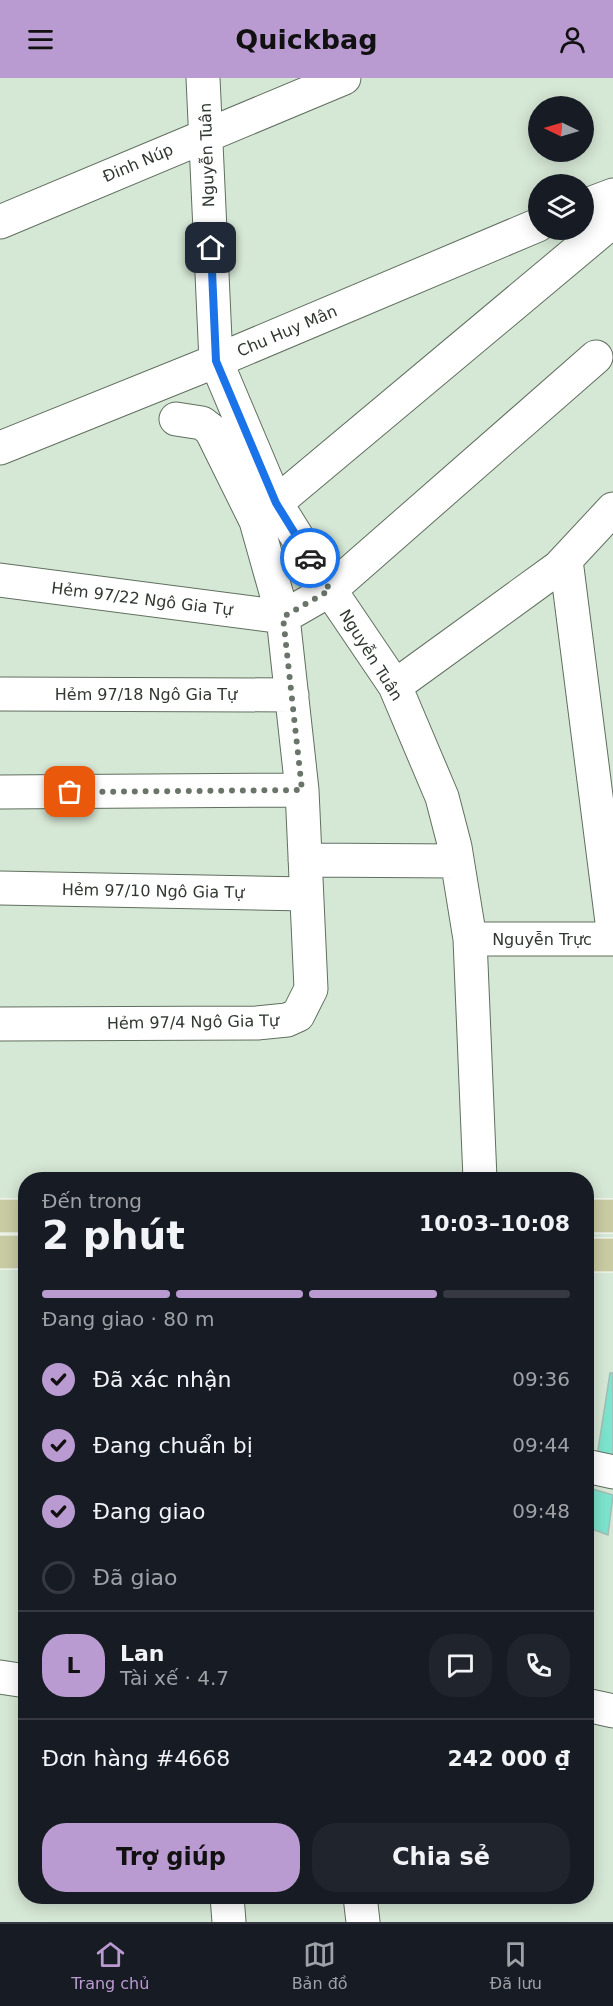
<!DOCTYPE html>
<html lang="vi">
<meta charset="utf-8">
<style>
:root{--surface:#171b24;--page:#20242c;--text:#f1f3f6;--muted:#9ea1a6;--line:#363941;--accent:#ba9bd1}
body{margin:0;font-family:"DejaVu Sans",sans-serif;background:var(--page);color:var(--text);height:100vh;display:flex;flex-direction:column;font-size:22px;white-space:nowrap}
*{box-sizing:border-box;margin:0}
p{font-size:20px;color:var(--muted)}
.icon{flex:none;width:33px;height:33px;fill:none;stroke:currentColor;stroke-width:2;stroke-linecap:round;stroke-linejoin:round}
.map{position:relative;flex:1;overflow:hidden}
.sheet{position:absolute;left:18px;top:1094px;width:576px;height:732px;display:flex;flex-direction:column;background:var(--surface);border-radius:24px;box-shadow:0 3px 15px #0003}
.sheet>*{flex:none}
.needle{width:39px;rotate:275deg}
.controls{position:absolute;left:528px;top:18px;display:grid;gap:12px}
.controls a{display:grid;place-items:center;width:66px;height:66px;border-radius:50%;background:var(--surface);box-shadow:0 3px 15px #0003;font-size:30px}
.pin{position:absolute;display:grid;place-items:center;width:51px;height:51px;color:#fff;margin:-26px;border-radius:12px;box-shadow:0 3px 9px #0006}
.courier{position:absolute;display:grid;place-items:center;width:60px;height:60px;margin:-30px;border:4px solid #1a73e8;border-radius:50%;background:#fff;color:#222;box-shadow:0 2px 8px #0007}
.overview em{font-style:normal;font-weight:800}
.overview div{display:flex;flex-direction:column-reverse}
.overview{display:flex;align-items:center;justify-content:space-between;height:102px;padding:0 24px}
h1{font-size:39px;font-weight:800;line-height:45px}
.bar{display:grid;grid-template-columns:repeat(4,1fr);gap:9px 6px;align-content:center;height:72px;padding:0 24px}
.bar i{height:8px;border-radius:4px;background:var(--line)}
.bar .current{background:var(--accent)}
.bar p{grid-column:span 4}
.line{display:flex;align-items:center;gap:15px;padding:0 24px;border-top:2px solid var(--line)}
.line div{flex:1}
.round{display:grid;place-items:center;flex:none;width:63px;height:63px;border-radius:24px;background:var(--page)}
ol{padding:0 24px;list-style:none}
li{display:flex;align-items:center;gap:18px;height:66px}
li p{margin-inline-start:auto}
li .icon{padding:6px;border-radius:50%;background:var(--accent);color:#111;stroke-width:4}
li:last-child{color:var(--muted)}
li i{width:33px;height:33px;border:3px solid var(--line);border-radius:50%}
.button{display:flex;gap:12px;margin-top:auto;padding:12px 24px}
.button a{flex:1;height:69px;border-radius:24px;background:var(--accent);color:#111;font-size:24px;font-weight:800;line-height:69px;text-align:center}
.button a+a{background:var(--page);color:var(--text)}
header{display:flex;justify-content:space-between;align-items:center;height:78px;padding:0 24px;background:var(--accent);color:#111;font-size:27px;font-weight:800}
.tabs{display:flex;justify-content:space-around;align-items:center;height:84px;border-top:2px solid var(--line);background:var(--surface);font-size:16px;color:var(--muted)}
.tabs a{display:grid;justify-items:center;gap:3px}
.tabs .current{color:var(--accent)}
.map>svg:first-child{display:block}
.building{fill:#7ce3cc;stroke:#a2bdb6;stroke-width:1.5}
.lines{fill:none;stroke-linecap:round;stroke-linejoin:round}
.minor-casing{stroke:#606f5f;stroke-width:35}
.major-casing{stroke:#fff;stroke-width:35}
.minor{stroke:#fff;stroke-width:33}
.major{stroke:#c9cba3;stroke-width:33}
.done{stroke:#6a756a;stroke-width:6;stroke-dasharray:0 10.8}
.route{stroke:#1a73e8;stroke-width:8}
.labels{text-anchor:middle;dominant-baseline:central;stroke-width:6;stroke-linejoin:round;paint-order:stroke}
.street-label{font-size:16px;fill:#313831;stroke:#fff}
</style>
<header><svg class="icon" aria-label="menu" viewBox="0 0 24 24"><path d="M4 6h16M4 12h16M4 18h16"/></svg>Quickbag<svg class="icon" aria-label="person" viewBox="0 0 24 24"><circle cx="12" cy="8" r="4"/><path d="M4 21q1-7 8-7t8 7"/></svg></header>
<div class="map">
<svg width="613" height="1844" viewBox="0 0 613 1844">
<rect width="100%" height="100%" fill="#d5e7d5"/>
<path class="building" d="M610,1295H613V1388L596,1385Z
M586,1409L613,1417L608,1457L586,1449Z"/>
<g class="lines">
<g class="minor-casing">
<path id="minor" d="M203,0L216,283L276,425L330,512L395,608L442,719L455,769L470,861L480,1101
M584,128L613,117
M0,144L344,0
M0,370L216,283L538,147
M276,425L613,143
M566,482L613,852
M0,502L283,539
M283,539L330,512L596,279
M395,608L559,489L613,431
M0,616L292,617
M0,714L302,712
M305,782L457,783
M0,810L306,816
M470,861H613
M0,946L257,945L287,942L298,937L311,911L302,712L283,539L256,443L211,352L202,345L176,341
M586,1388L613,1394
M0,1599L26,1603
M586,1627L613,1633
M227,1818L229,1844
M360,1818L363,1844"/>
</g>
<g class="major-casing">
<path id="major" d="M0,1138H26
M586,1138H613
M0,1174H26
M586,1177H613"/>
</g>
<use href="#minor" class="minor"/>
<use href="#major" class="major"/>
</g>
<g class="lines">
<path class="done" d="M70,714L302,712L283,539L330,512L310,480"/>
<path class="route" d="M211,170L216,283L276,425L310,480"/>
</g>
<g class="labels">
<g class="street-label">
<text transform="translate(207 77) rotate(-92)">Nguyễn Tuân</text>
<text transform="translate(138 85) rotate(-23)">Đinh Núp</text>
<text transform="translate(287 253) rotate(-23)">Chu Huy Mân</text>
<text transform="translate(142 521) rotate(7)">Hẻm 97/22 Ngô Gia Tự</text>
<text transform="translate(371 577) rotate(58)">Nguyễn Tuân</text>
<text x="146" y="616">Hẻm 97/18 Ngô Gia Tự</text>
<text transform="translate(153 813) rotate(1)">Hẻm 97/10 Ngô Gia Tự</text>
<text x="542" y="861">Nguyễn Trực</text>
<text transform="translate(193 944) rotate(-1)">Hẻm 97/4 Ngô Gia Tự</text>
</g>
</g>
</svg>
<div class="controls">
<a><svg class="needle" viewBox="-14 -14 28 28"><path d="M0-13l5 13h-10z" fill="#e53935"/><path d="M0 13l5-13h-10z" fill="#9ea1a6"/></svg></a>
<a><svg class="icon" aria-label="layers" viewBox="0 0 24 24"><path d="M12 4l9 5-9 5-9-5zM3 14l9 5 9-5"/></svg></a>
</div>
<div class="pin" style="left:70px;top:714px;background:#ea580c"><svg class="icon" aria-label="bag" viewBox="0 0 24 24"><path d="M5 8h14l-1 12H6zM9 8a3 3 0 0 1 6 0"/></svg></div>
<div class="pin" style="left:211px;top:170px;background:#1f2937"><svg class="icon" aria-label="home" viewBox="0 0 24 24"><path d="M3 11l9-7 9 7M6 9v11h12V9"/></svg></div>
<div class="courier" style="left:310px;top:480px"><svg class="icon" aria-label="car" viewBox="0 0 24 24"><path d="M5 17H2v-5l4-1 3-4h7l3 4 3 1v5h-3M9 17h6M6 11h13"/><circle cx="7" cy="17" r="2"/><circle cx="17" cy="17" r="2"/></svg></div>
<section class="sheet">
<div class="overview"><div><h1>2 phút</h1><p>Đến trong</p></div><em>10:03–10:08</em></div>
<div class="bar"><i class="current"></i><i class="current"></i><i class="current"></i><i></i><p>Đang giao · 80 m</p></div>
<ol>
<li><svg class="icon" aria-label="check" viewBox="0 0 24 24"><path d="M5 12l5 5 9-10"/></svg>Đã xác nhận<p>09:36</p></li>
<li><svg class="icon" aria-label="check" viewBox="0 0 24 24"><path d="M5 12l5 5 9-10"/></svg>Đang chuẩn bị<p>09:44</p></li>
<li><svg class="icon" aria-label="check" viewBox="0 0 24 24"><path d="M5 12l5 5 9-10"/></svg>Đang giao<p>09:48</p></li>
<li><i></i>Đã giao</li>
</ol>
<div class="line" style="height:108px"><b class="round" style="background:var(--accent);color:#111">L</b><div><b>Lan</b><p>Tài xế · 4.7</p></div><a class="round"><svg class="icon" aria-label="chat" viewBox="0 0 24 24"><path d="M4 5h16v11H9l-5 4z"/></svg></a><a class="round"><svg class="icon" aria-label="phone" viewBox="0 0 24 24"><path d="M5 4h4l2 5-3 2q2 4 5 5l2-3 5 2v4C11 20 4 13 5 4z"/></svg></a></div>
<div class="line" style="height:78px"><div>Đơn hàng #4668</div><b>242 000 ₫</b></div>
<div class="button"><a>Trợ giúp</a><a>Chia sẻ</a></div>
</section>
</div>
<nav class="tabs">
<a class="current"><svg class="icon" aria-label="home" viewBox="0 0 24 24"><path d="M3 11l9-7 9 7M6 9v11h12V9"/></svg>Trang chủ</a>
<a><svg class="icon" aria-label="map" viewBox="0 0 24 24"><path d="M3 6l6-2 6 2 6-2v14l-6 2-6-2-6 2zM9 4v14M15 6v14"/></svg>Bản đồ</a>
<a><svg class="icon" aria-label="saved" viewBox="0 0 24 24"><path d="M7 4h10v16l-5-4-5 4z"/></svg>Đã lưu</a>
</nav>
